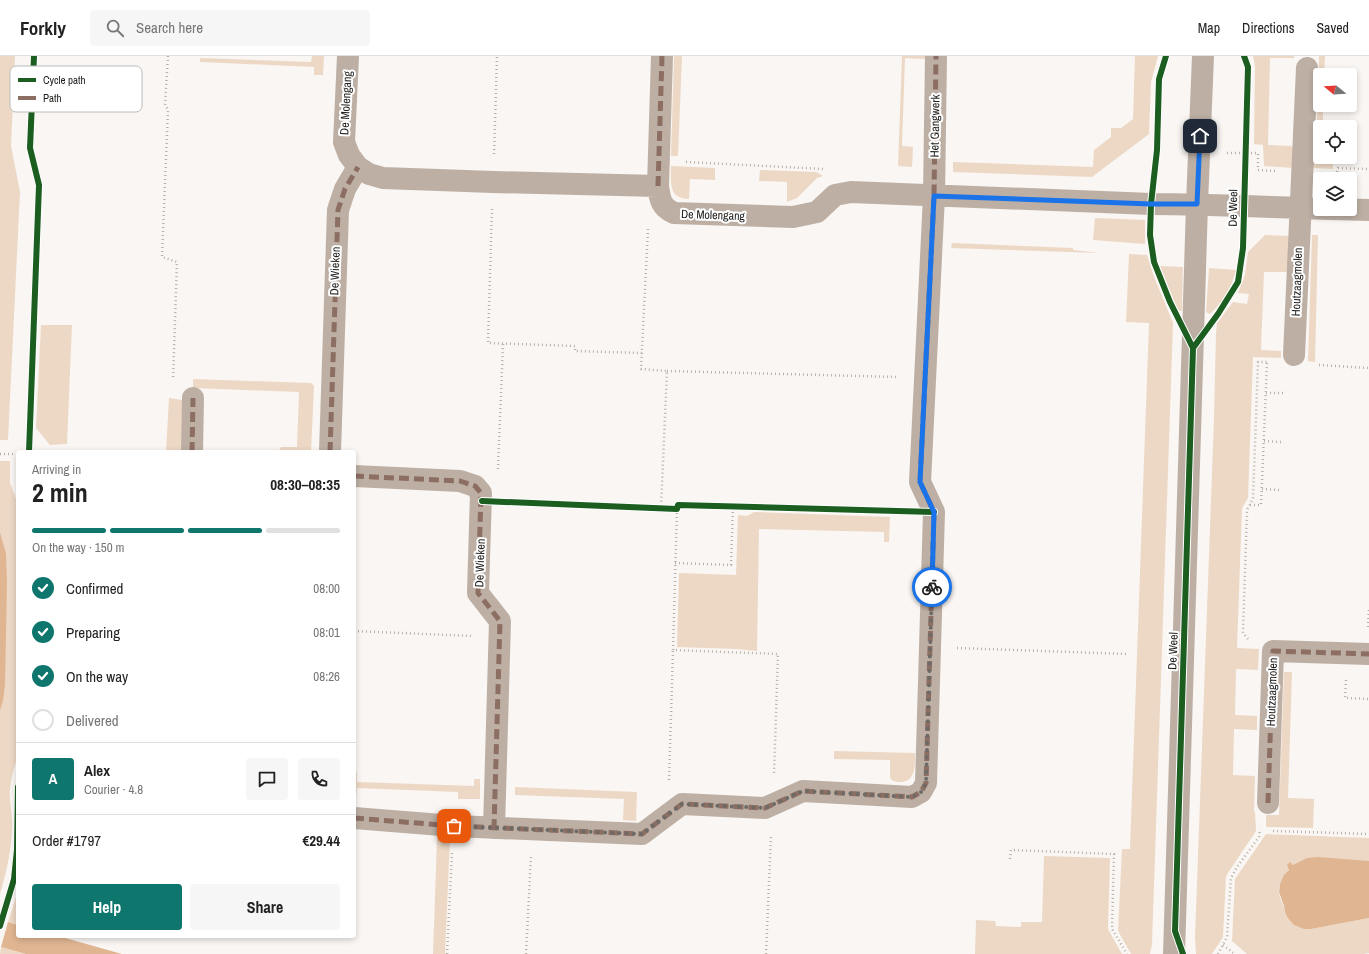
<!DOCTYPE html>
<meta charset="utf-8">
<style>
:root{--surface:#fff;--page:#f6f6f6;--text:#222;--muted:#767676;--line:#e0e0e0;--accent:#0f766e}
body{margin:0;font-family:"Archivo Narrow",sans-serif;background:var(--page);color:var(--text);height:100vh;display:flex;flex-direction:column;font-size:15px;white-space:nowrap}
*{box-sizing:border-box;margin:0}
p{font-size:13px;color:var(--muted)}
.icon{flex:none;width:22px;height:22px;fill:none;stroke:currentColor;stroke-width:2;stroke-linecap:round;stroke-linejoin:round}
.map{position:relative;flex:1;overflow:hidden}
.details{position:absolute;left:16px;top:394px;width:340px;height:488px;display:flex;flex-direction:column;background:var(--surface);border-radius:4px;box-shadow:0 2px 6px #0003}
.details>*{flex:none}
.needle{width:26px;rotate:288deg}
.controls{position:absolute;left:1313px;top:12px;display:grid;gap:8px}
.controls a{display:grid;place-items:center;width:44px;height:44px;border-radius:4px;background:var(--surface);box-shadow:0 2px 6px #0003;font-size:20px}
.pin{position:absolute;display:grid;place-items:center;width:34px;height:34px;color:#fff;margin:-17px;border-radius:8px;box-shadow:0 2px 6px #0006}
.courier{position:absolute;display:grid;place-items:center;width:40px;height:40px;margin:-20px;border:3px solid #1a73e8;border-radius:50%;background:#fff;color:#222;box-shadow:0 1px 5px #0007}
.overview em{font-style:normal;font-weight:700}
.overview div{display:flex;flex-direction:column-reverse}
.overview{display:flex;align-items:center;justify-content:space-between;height:68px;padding:0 16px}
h1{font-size:26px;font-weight:700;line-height:30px}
.bar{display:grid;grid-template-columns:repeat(4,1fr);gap:6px 4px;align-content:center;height:48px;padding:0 16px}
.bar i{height:5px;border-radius:3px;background:var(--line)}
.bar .on{background:var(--accent)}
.bar p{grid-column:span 4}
.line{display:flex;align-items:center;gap:10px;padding:0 16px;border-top:1px solid var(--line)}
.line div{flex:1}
.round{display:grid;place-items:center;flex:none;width:42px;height:42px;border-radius:4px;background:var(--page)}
ol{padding:0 16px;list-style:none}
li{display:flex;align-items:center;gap:12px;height:44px}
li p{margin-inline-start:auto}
li .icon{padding:4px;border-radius:50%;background:var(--accent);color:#fff;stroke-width:4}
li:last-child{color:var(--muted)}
li i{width:22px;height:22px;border:2px solid var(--line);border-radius:50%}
.button{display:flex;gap:8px;margin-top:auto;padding:8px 16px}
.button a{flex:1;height:46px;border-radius:4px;background:var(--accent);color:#fff;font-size:16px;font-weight:700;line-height:46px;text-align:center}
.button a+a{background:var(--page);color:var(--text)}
header{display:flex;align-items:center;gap:24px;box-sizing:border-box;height:56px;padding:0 20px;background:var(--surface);border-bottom:1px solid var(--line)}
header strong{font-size:19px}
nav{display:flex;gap:22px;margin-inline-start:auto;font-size:14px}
.search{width:280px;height:36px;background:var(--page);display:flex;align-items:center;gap:10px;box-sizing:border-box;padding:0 14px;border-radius:4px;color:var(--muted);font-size:15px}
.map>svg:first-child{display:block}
.green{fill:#edd8c5}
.water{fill:#e0b692}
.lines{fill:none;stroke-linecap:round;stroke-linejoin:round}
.path{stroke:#b8b0a9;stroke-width:2.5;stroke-dasharray:1 3;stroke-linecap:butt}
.minor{stroke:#bdafa4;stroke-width:22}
.quiet{stroke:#8d6e63;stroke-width:5;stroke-dasharray:10 5;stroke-linecap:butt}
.cycleway-casing{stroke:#fff;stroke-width:8}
.cycleway{stroke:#1b5e20;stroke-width:6}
.done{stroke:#6c6a67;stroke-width:4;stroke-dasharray:0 7.2}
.route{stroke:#1a73e8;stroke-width:5}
.labels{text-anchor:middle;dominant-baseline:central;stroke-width:4;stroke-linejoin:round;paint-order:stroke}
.street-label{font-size:12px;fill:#201e1c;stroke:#fff}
.key{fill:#fff;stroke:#bcbcbb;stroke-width:1}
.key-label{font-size:11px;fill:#201e1c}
</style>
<header>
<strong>Forkly</strong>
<div class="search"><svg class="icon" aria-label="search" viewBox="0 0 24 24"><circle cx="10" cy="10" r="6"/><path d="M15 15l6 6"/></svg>Search here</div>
<nav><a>Map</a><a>Directions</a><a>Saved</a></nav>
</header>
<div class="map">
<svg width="1369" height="898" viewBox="0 0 1369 898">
<rect width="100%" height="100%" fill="#f9f6f3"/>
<path class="green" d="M0,0H15L11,90L20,136L8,384H0Z
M312,0H324L323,19H314V11L200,6V2L311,6Z
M674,0H682L678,100H671Z
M902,0H925V3L905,2L902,90L913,91L912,111L898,110Z
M1135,0H1158L1151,26L1149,78L1092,121L953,116V106L1093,111L1094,94L1111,81V72H1121L1133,63Z
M1253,0H1294V2H1270L1268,89L1291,90L1295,94L1294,112L1264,110L1263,89L1254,88L1255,10Z
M1319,0H1325L1324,19H1320V49H1323V71H1320V101H1322V107H1333V113L1312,112L1313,90H1316Z
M671,110L715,112V124L690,123L689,143C668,143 671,126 671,110Z
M760,114L816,116L823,120L817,122L797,142L787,146V126L759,125Z
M1095,162L1145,164V188L1093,184Z
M1265,179L1291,180L1290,216H1264L1261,294L1281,295V302L1253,301L1248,442L1242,452L1237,592L1259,593L1258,614L1236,613L1235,659L1257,660V674L1234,673L1233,719L1255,720L1254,755L1255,756L1256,775L1226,820L1223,881L1212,898H1196L1195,882L1214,363L1216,277L1217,267L1233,246L1247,248L1249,238L1238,237L1245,219L1248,196Z
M1312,179H1318L1315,306L1308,305Z
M952,187L1073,192V194L1100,197L951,192Z
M1129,198L1147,199L1153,218L1173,267L1152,888L1150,898H1131L1118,875L1122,793H1130L1149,267L1126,266Z
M1160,210L1183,211L1182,254L1181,255H1179L1177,252Z
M1209,212L1236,214C1232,231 1223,246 1210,258L1206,256Z
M41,269H72L67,388L50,389L36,372Z
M193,323L311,327L314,330L311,396H278L281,391H297L299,336L193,332Z
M169,342L182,344L183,396H166Z
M0,405H10V427L18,448V700C14,711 11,722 10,733C9,744 12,756 12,767C12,791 7,815 0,838V655L3,645L6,497L0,476Z
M754,456L890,461L889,486H884V476L759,473L757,595L736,593L677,591L679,517L736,519L738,459L747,460Z
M1284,616H1292L1288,742L1314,743L1313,772L1266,771V759H1279Z
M834,695L915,697C915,709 916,726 900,726C896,726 894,726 891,723L890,721V704L834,703Z
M354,715L357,716V726L474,730V723H480V743H458V736L357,732L356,743H354Z
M515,731L637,736L636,765L623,764L624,743L515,739Z
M1266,778L1369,782V805L1299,806L1293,810L1290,807C1289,809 1290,811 1289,813C1286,821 1277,827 1279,837C1280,844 1284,849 1285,856L1311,873L1369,862V897L1363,898H1247L1232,885L1235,823Z
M437,782L450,783L445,898H433Z
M1044,800L1110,802L1108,873L1122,898H975L976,864L995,865L996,870L1021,871V866H1042Z
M17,838L18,839V869L8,866Z
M1,891L26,898H0Z"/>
<path class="water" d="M0,476L6,497L7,526L5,629L3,645L0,655Z
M1318,801L1369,805V862L1311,873H1304L1294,869L1288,862L1285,856L1284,850L1279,836L1280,828L1284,819L1289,814L1287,809L1290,806L1293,809L1307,802Z
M8,866L18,869V880H58L122,898H26L1,891Z"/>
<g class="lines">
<path class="path" d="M168,0L165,49L168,54L162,201L177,206L173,324
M1227,97H1258V114L1275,115
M494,98L497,0
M686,106L824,113
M1330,117H1337L1338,112L1369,113
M492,153L488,287L575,290V295L642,297
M648,173L641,313L667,315L661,452
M1319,309L1369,312
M667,315L898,321
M1266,337H1283
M1264,385L1281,386
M0,398H18
M498,413L503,287
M1262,433L1280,434
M1250,449H1261L1267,307
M677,453L673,594L778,598L774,718
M675,507L731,509L733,450
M1368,571L1369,553
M354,575L472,580
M1248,583L1243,577L1247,454L1253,443L1258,306H1268
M957,592L1127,598
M1346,624L1345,642L1369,643
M669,724L673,594
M1273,775L1369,778
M1010,803L1011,794L1114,798L1112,873L1127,898
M1223,889L1235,898
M447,898L452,797
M526,898L531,800
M766,898L771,779
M1218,898L1227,881L1231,822L1237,811L1259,781L1260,773"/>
<path class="minor" d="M348,0L344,86L349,99L358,111L369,118L383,122L493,126L658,130C660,144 661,151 674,157L793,161L817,156L835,139L851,136L1151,148C1224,148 1296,153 1369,154
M658,130L662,0
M1294,299L1307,12
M192,396L193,342
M330,396L338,154L345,133L358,111
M354,420L460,425L475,430L481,437L478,537L500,565L494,772
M1268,747L1273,595L1369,598
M354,762L454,770L642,778L682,748L765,752L803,735L912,741L921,736L926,727L934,456L920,426L934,140L936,0
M1174,898L1197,148L1203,0"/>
<path class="quiet" d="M658,130L662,0
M192,396L193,342
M330,396L338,154L345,133L358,111
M354,420L460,425L475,430L481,437L478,537L500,565L494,772
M1268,747L1273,595L1369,598
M354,762L454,770L642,778L682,748L765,752L803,735L912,741L921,736L926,727L934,456L920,426L934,140L936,0"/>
<g class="cycleway-casing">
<path id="cycleway" d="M1166,0L1159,23L1157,94L1151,148L1150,179L1154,206L1170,246L1193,292L1175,875L1183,898
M1193,292L1218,258L1238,226L1243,192L1248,11L1244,0
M29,396L39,129L30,92L34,0
M482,445L677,453L678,449L934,456
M0,870L14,823L17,794L18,731"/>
</g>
<use href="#cycleway" class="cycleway"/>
</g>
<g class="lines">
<path class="done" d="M454,770L642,778L682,748L765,752L803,735L912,741L921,736L926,727L932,531"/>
<path class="route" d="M932,531L934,456L920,426L934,140L1151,148H1197L1200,80"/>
</g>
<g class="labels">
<g class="street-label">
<text transform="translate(346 47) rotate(-87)">De Molengang</text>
<text transform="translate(935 70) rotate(-89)">Het Gangwerk</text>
<text transform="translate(1233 152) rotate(-89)">De Weel</text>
<text transform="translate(713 159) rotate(2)">De Molengang</text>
<text transform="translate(335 215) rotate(-88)">De Wieken</text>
<text transform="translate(1297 226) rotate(-88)">Houtzaagmolen</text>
<text transform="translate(480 507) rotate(-88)">De Wieken</text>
<text transform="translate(1173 595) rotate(-88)">De Weel</text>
<text transform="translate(1272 636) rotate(-88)">Houtzaagmolen</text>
</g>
</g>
<rect x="10" y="10" width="132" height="46" rx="6" class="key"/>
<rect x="18" y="22" width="18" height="4" fill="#1b5e20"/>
<rect x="18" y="40" width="18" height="4" fill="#8d6e63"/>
<g class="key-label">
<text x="43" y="28">Cycle path</text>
<text x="43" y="46">Path</text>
</g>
</svg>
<div class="controls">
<a><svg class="needle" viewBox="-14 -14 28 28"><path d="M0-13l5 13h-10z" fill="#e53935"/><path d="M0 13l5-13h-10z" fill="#767676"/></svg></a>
<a><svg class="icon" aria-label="locate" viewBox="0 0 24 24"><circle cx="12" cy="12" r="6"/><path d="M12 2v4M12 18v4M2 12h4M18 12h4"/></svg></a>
<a><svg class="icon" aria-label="layers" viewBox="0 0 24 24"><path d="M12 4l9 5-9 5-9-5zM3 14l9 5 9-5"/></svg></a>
</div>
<div class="pin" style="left:454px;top:770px;background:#ea580c"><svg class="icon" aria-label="bag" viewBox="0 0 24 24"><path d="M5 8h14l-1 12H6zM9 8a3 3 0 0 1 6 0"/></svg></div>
<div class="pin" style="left:1200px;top:80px;background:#1f2937"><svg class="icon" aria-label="home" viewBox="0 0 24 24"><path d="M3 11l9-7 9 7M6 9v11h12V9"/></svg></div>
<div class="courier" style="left:932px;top:531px"><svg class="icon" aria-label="bike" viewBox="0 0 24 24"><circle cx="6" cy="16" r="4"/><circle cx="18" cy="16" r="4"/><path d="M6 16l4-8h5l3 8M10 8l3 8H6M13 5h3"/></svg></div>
<section class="details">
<div class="overview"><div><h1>2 min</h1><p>Arriving in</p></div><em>08:30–08:35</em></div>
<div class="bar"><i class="on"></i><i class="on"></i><i class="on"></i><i></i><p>On the way · 150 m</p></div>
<ol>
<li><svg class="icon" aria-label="check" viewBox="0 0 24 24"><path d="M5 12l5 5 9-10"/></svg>Confirmed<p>08:00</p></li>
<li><svg class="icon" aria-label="check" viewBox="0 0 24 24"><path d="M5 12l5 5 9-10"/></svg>Preparing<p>08:01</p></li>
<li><svg class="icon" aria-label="check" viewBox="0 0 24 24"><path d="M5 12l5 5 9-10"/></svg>On the way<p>08:26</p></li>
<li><i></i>Delivered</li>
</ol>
<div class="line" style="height:72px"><b class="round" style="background:var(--accent);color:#fff">A</b><div><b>Alex</b><p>Courier · 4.8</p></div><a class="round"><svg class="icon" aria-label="chat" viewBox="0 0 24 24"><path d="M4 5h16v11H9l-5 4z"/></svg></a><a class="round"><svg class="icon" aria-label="phone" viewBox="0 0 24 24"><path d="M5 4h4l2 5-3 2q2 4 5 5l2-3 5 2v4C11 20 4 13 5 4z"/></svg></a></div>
<div class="line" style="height:52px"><div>Order #1797</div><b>€29.44</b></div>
<div class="button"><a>Help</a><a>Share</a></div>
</section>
</div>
